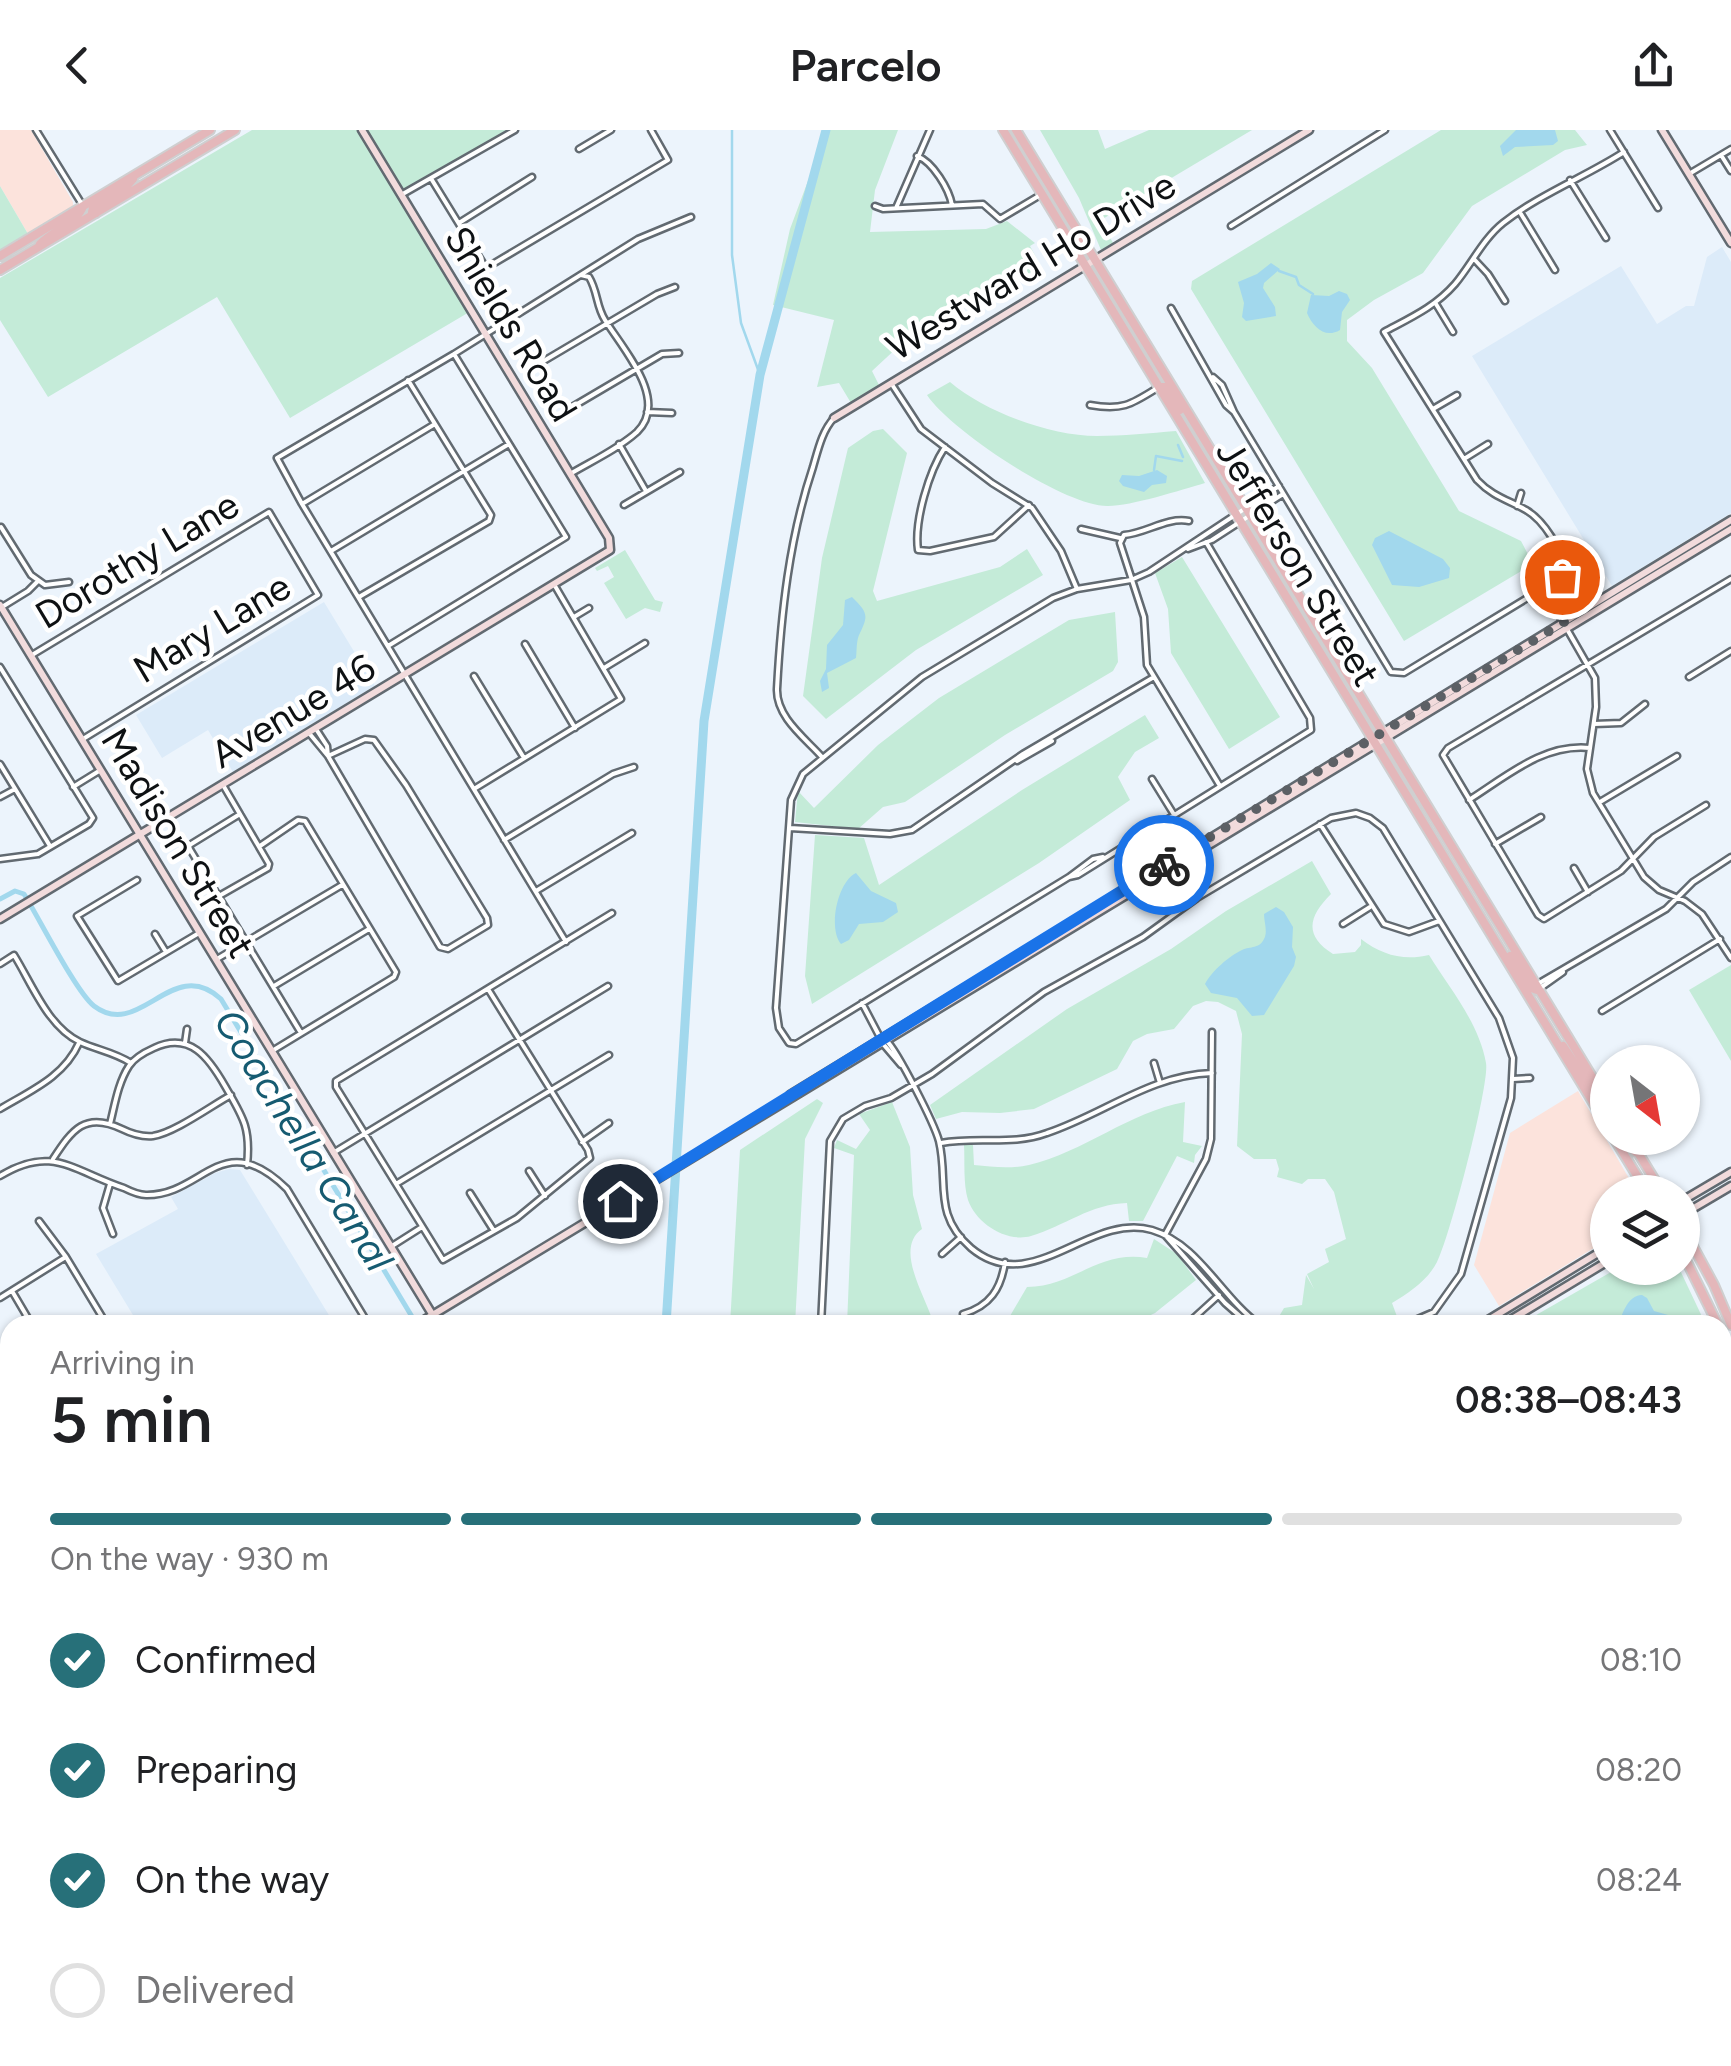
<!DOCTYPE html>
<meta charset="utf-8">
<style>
:root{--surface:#fff;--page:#f2f2f2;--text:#202124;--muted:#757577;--line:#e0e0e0;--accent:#277079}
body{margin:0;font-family:Figtree,sans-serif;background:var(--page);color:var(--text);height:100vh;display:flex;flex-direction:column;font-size:38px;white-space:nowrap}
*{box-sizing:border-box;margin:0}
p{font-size:32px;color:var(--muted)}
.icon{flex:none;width:55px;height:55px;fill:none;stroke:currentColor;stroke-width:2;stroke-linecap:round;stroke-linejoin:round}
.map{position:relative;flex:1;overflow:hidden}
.details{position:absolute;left:0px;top:1185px;width:1732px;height:752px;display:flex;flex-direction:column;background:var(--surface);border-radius:30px 30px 0 0;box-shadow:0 2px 8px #0004}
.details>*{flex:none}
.needle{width:65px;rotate:149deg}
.tools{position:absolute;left:1590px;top:915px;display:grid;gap:20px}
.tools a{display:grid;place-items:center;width:110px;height:110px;border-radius:50%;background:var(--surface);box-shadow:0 2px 8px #0004;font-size:50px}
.pin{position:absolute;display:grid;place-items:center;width:85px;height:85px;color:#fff;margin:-42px;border:5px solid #fff;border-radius:50%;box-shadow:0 2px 10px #0007}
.courier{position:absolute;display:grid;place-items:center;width:100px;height:100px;margin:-50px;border:8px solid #1a73e8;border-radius:50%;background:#fff;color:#222;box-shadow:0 2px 12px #0007}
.head em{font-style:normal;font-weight:600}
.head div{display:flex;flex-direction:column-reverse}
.head{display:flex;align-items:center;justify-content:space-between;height:170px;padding:0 50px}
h1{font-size:65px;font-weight:600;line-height:75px}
.bar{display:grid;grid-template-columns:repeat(4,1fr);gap:15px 10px;align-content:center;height:120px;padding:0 50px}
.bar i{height:12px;border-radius:8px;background:var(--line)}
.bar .active{background:var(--accent)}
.bar p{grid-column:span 4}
ol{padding:0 50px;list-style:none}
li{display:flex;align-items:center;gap:30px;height:110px}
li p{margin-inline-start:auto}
li .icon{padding:10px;border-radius:50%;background:var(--accent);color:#fff;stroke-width:4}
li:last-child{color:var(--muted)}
li i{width:55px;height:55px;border:5px solid var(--line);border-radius:50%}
header{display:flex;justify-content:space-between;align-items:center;height:130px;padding:0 50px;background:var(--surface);font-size:45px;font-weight:600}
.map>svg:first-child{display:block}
.commercial{fill:#fce3dc}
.built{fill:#dcebf9}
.green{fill:#c4ebd8}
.water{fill:#a2d8ed}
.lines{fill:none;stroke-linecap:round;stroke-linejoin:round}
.stream{stroke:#a2d8ed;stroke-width:2.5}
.canal{stroke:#a2d8ed;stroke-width:5}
.river{stroke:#a2d8ed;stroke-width:9}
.street-casing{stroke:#626a71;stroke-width:9}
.secondary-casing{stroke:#626a71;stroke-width:11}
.primary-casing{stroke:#cfcfd0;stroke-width:12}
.street{stroke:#fff;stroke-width:4}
.secondary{stroke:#f2dbdc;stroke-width:6}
.primary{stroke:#e4b7ba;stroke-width:8}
.done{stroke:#5c6065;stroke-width:10;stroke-dasharray:0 18}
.route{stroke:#1a73e8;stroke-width:12}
.labels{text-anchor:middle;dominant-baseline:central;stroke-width:9;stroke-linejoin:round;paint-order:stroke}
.street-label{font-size:38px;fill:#0e1113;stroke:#fff}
.water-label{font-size:40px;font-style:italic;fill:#165b71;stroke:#fff}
</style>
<header><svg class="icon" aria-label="back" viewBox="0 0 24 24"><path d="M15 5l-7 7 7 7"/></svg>Parcelo<svg class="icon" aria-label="share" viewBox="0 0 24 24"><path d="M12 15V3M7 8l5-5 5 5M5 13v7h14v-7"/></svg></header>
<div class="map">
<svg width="1731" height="1936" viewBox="0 0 1731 1936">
<rect width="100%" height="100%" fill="#ecf4fc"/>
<path class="commercial" d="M0,0H31L73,72V76L28,104L0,56Z
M1578,961L1637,1062H1608L1607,1110L1499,1176L1474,1135L1510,1003Z"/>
<path class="built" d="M1722,117L1731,132V383L1612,456L1472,226L1621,136L1657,194L1686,176H1694L1707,127Z
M324,472L375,556L233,642L208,600L162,628L136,585Z
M229,1039L240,1040L335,1195H139L96,1124L178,1079L171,1067L215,1043Z
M10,1604V1767L0,1773V1610Z"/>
<path class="green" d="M252,0H515L401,65L471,181L290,288L217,167L48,267L0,190V148Z
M827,0H898L875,60L870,102L986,99L1007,91L1035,113L1030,116L1041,136L986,169L983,165L900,215L872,241L879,255L851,273L839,253L817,257L834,190L773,175L790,99Z
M1040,0H1098L1105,19L1149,0H1252L1101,90L1113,113L1101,120L1079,68Z
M1441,0H1575L1587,15L1565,20L1472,76L1423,143L1374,170L1347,190V211L1372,238L1459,381L1521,411L1533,434L1404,511L1191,159L1192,151Z
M0,56L28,104L0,120Z
M950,252C985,282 1051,306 1097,306C1123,306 1150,303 1176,301L1205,353C1181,360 1131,376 1108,376C1065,377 950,300 927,265Z
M883,299L907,323L873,461L877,471L1000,437L1027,419L1043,445L916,520L826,589L803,566L822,428L848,318L873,301Z
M625,420L655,470L663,472L660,482L645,478L626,489L604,453L614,447L608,436L597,441L595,438Z
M1182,427L1280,587L1229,619L1171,523L1168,479L1155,443Z
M1115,482L1118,532L1113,541L1005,605L905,672L883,677L858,699L795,692L798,661L814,678L878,615L939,568L1069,490Z
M1145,585L1159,608L1135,622L1118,647L1130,670L1039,733L812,874L805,846L815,705L864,708L879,755L1022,660Z
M1312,731L1331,764C1309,786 1303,805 1333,824L1355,822L1361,815V809C1382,825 1403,831 1429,825C1450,859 1479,893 1486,933C1490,954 1449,1110 1437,1132C1427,1151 1410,1162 1392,1173L1399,1192L1392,1195H1274L1284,1178L1302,1175L1306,1145L1314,1159L1307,1144L1329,1132L1325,1119L1346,1109L1334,1062L1325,1049H1308L1302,1054L1277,1047L1279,1039L1276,1029H1254L1237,1016L1242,904L1236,881L1218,872L1206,871L1193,876L1174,899L1147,904L1133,911L1117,939L1034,979L1000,983L962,982L936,989L930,975L1067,879L1171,819L1226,781Z
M1731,835V931L1689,860Z
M817,969L823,973L805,1009L795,1195H730L740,1020Z
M892,972L910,1017L913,1065L922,1099C893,1119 927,1168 934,1195H847L854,1025L834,1018L837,1010L856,1019L870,1000L859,984Z
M1185,972L1183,1012L1202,1016L1195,1025L1194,1033L1177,1026L1143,1091H1129L1127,1073C1090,1074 1065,1096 1031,1106C1006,1113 976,1093 968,1070C963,1053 965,1032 964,1015H973L974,1035C993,1037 1010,1039 1029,1035C1084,1022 1129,982 1185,972Z
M1154,1109L1177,1124L1196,1150L1155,1183L1130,1195H1000L1010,1186L1027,1157C1073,1157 1098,1120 1147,1128Z
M1618,1138H1679L1706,1195H1519Z
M1723,1240L1731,1264V1475L1722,1444Z
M1731,1865V1936H1615L1629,1928H1722L1723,1870Z
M1359,1928H1522L1527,1936H1345Z"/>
<path class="water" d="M1516,0H1555L1558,11L1553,15L1515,17L1503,26L1500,16Z
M1271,133L1280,139L1264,153L1263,158L1275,177L1276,186L1246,191L1242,187L1244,173L1238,152L1257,144Z
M1339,161L1347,164L1350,170L1342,182L1340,200C1325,209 1313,197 1307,183L1311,165L1329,166Z
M1157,340L1167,346L1166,353L1152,355L1144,362L1123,356L1119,351L1122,345L1139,346Z
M1389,401L1443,429L1450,438L1449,448L1419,457L1392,455L1372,415L1375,408Z
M852,467C867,482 869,485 860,503C856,510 857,520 856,528L827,543L829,558L822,562L820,551L826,539L827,515L843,495L845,470Z
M856,743L871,761L896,773L898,782L883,792L859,794L849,810L841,814C828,799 837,752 856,743Z
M1276,777L1284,782L1293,797L1292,817L1296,827L1294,836L1264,885L1252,886L1237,868L1211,863L1205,854C1212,841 1229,826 1242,820C1251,816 1259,819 1264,809C1268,802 1264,792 1264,784Z
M1642,1165L1647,1168L1654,1181L1675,1187L1681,1195H1618C1623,1183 1627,1166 1642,1165Z"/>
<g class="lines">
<path class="stream" d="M732,0V125L741,193L760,245
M1279,141L1296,147L1299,155L1313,164
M1178,315L1183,327
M1154,340L1156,326L1182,331"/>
<path class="canal" d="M0,769L15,761L24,764C39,788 76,862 94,876C140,911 172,824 221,869L417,1195
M1189,1928L1194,1936"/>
<path class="river" d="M666,1195L704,591L760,245L826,0
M620,1936L621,1928"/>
<g class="street-casing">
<path id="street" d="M36,0L83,76
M1610,0L1658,78
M579,19L611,0
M1721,25L1731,41
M917,26C933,32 949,59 952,75
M1689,44L1731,19
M432,50L486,138L668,30L651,0
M1570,50L1606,108
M401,65L515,0
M875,76L883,79L983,74L1000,89L1042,64
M896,78L930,0
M1521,84L1555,140
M459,93L532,47
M1231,96L1385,0
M1474,129L1488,144L1505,171
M1436,174L1453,202
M1171,178L1226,275L1234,282
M542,232L657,164L675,157
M1213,247L1222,255L1234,282L1391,542L1404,543L1562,447L1567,441C1561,420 1545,391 1526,380C1508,370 1492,366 1477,350L1384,202C1410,188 1435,177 1455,154C1471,135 1483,109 1503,93C1540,64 1585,47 1624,22
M891,253L921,299L992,353L1032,378L1061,421L1077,459
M1090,275C1123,281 1132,274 1159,257
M1433,279L1457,265
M567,280L662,224L679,223
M647,282L672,283
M619,314L646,361
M945,317C929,341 914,391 918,420L930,421L994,407L1029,375
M1464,329L1488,314
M570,344C592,331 618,319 637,302C670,270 622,218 605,190C596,176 598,162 589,147L581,145
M302,374L435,294
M624,375L680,342
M1517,376L1521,363
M1189,391C1166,387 1147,403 1124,405L1120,413L1144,487L1147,535L1220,656
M1,397L31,445L45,455L69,452
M1081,399L1120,408
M1206,412L1310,588L1311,600L1078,745L1069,747L796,914L789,913L779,898L776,878L791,670L803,644L922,547L1053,468L1077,459L1131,450L1149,442L1279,356
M1188,419L1212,410L1283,364
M331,421L509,314
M1544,459L1595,548L1596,577L1587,639L1593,663L1644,747L1659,760L1685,771L1702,784L1731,828
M359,467L489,391L491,385L408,250
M2,477L28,461L38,451
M574,487L589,478
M525,514L575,598
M388,516L566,407L454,224
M32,525L269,382L318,465L83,609
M0,537L93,688L89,694L38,724L0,729
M604,538L645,513
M474,546L524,628
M1689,547L1731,521
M1594,594L1621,593L1645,574
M316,599L327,616L328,626
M309,603L328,626L440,817L448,819L488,795L487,788L406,655L374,610L365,609L328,626
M822,627C805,608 776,587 777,559C781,484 789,409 813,337C818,320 822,301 834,288
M1017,631L1052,611
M0,634L50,716
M1152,649L1173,683
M73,657L99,641
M474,659L621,569L555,456
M0,667L15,659
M1469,670C1507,646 1544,613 1590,618
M1600,672L1677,626
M1706,675L1654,707L1621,741L1544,789L1538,785L1443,625L1448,618L1731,449
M240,684L188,716L301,903
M1320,694L1384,794L1409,802L1439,791
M790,698L890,704L912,700L1023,624L1154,547
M504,710L613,644L634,637
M1495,714L1541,687
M260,716L298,690L305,691L396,842L394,847L272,921
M1574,738L1588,762
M1069,747L1093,729L1103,727
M137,750L77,786L118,851L199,803
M536,761L632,703
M219,766L268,738L269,734L223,655
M1343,794L1370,777
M155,804L166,822
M566,812L302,374L277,328L454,224L638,109L691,87
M217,829L342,755
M0,834L14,825C32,854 48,897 80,912C97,920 114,922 131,933
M1536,855L1666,779L1693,752L1731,727
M274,856L369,799
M488,859L588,1020L590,1028L517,1088L443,1130L336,957V951L612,783
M1539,859L1563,842
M862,873L884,915L901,935
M1602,881L1720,809
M886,910C898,922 934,993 939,1011C949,1052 932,1084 971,1118C1032,1169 1089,1082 1152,1100C1199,1114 1221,1167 1260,1195
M185,913L187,899
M1154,933L1160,953
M1513,949L1530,948
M0,979C30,961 64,947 79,913
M110,994C115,974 118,953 129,936C135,927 145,922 154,918C190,901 209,928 225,956C243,987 251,998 247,1035
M582,1012L609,993
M941,1013C977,1006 1012,1016 1047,1003C1104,984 1150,945 1212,943
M333,1023L608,856
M53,1029C72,1000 85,981 122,999C132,1004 142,1007 153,1006C174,1003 211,976 231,965
M529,1041L545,1066
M0,1046C52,1014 73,1041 124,1058C130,1061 139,1065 146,1065C203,1066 222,995 287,1059L369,1195
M110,1054L103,1078L113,1104
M396,1054L609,925
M470,1063L494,1101
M39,1091L66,1127L107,1195
M1165,1105L1206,1029L1211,1009L1212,902
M1165,1105L1225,1173L1250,1195
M392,1116L422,1097
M942,1124L961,1107
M12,1161L32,1195
M0,1168L64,1128
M963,1184C990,1176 1001,1159 1005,1132
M821,1195L830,1011L843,989L865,976L891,968L932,944L1044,862L1143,807L1197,768L1331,688L1356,683L1370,688L1383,698L1499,888L1513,928L1511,968L1461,1144L1434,1182L1404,1195
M1186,1195L1219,1165
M0,1249L10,1245
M0,1363L10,1359
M0,1518L10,1512
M1722,1662L1731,1663
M0,1804L10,1798
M0,1838L10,1852
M0,1868L10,1862
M1722,1898L1731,1893
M58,1928L64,1936
M120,1928L125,1936
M182,1928L188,1936
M378,1928L383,1936
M817,1928L836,1936
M1087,1928L1092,1936
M0,1930L10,1924
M96,1932L103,1928
M928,1934L939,1928
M342,1936L356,1928
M485,1936L499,1928
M713,1936V1928
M773,1936V1928
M1149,1936L1154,1931
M1346,1936L1359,1928
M1660,1936L1674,1928"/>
</g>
<g class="secondary-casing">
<path id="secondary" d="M1662,0L1731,113
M834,288L1309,0
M0,475L432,1184
M0,789L610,420L609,408L362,0
M790,965L1731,390
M1682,1071L1731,1042
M1682,1085L1731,1056
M416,1195L1731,399
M1480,1195L1608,1117
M1502,1195L1608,1131
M0,1448L10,1442
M0,1561L10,1578
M226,1928L231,1936
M878,1928L883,1936
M1528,1928L1534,1936
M262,1936L276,1928
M281,1936L295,1928"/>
</g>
<g class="primary-casing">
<path id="primary" d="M1003,0L1608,997
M1016,0L1608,973
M96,83L92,82L93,78L122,61L133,49
M40,114C53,101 78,92 83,76
M0,126L210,0
M0,140L235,0
M1159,257H1165L1180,280
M1510,826L1531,858L1537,860
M1563,916L1591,958L1598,957
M1614,1008L1647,1062
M1621,1008L1636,1022
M1629,1008L1662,1062
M1682,1096L1714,1155L1731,1195
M1682,1122L1718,1195
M1722,1205L1731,1228"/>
</g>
<use href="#street" class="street"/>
<use href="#secondary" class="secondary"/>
<use href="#primary" class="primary"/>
</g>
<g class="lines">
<path class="done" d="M1164,735L1564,492L1543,458L1562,447"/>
<path class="route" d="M620,1071L1164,735"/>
</g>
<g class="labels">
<g class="street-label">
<text transform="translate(1031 136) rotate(-31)">Westward Ho Drive</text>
<text transform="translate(511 194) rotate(59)">Shields Road</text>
<text transform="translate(137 430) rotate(-31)">Dorothy Lane</text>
<text transform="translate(1298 433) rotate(59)">Jefferson Street</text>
<text transform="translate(212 498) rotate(-31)">Mary Lane</text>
<text transform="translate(293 581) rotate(-31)">Avenue 46</text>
<text transform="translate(178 713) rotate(59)">Madison Street</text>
</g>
<g class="water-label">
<text transform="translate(304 1010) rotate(58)">Coachella Canal</text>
</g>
</g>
</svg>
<div class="tools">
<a><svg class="needle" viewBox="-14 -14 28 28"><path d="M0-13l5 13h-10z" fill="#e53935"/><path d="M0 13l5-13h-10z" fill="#757577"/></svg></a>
<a><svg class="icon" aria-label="layers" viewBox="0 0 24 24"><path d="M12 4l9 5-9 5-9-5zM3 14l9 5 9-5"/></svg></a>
</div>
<div class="pin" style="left:1562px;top:447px;background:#ea580c"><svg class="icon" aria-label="bag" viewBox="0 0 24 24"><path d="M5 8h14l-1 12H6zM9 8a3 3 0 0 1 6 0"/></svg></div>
<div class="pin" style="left:620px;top:1071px;background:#1f2937"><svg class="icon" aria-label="home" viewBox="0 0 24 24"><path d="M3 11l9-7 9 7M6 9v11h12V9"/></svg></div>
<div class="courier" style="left:1164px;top:735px"><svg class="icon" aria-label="bike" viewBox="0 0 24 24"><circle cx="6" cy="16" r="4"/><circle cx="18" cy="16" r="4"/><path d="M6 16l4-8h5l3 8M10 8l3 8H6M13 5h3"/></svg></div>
<section class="details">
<div class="head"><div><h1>5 min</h1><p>Arriving in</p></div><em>08:38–08:43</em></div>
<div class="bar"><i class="active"></i><i class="active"></i><i class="active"></i><i></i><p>On the way · 930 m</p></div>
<ol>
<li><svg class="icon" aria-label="check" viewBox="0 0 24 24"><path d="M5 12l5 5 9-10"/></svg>Confirmed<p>08:10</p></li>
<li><svg class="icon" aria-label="check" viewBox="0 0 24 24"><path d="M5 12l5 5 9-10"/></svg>Preparing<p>08:20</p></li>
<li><svg class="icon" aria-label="check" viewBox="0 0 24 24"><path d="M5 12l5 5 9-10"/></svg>On the way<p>08:24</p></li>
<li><i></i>Delivered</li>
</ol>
</section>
</div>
